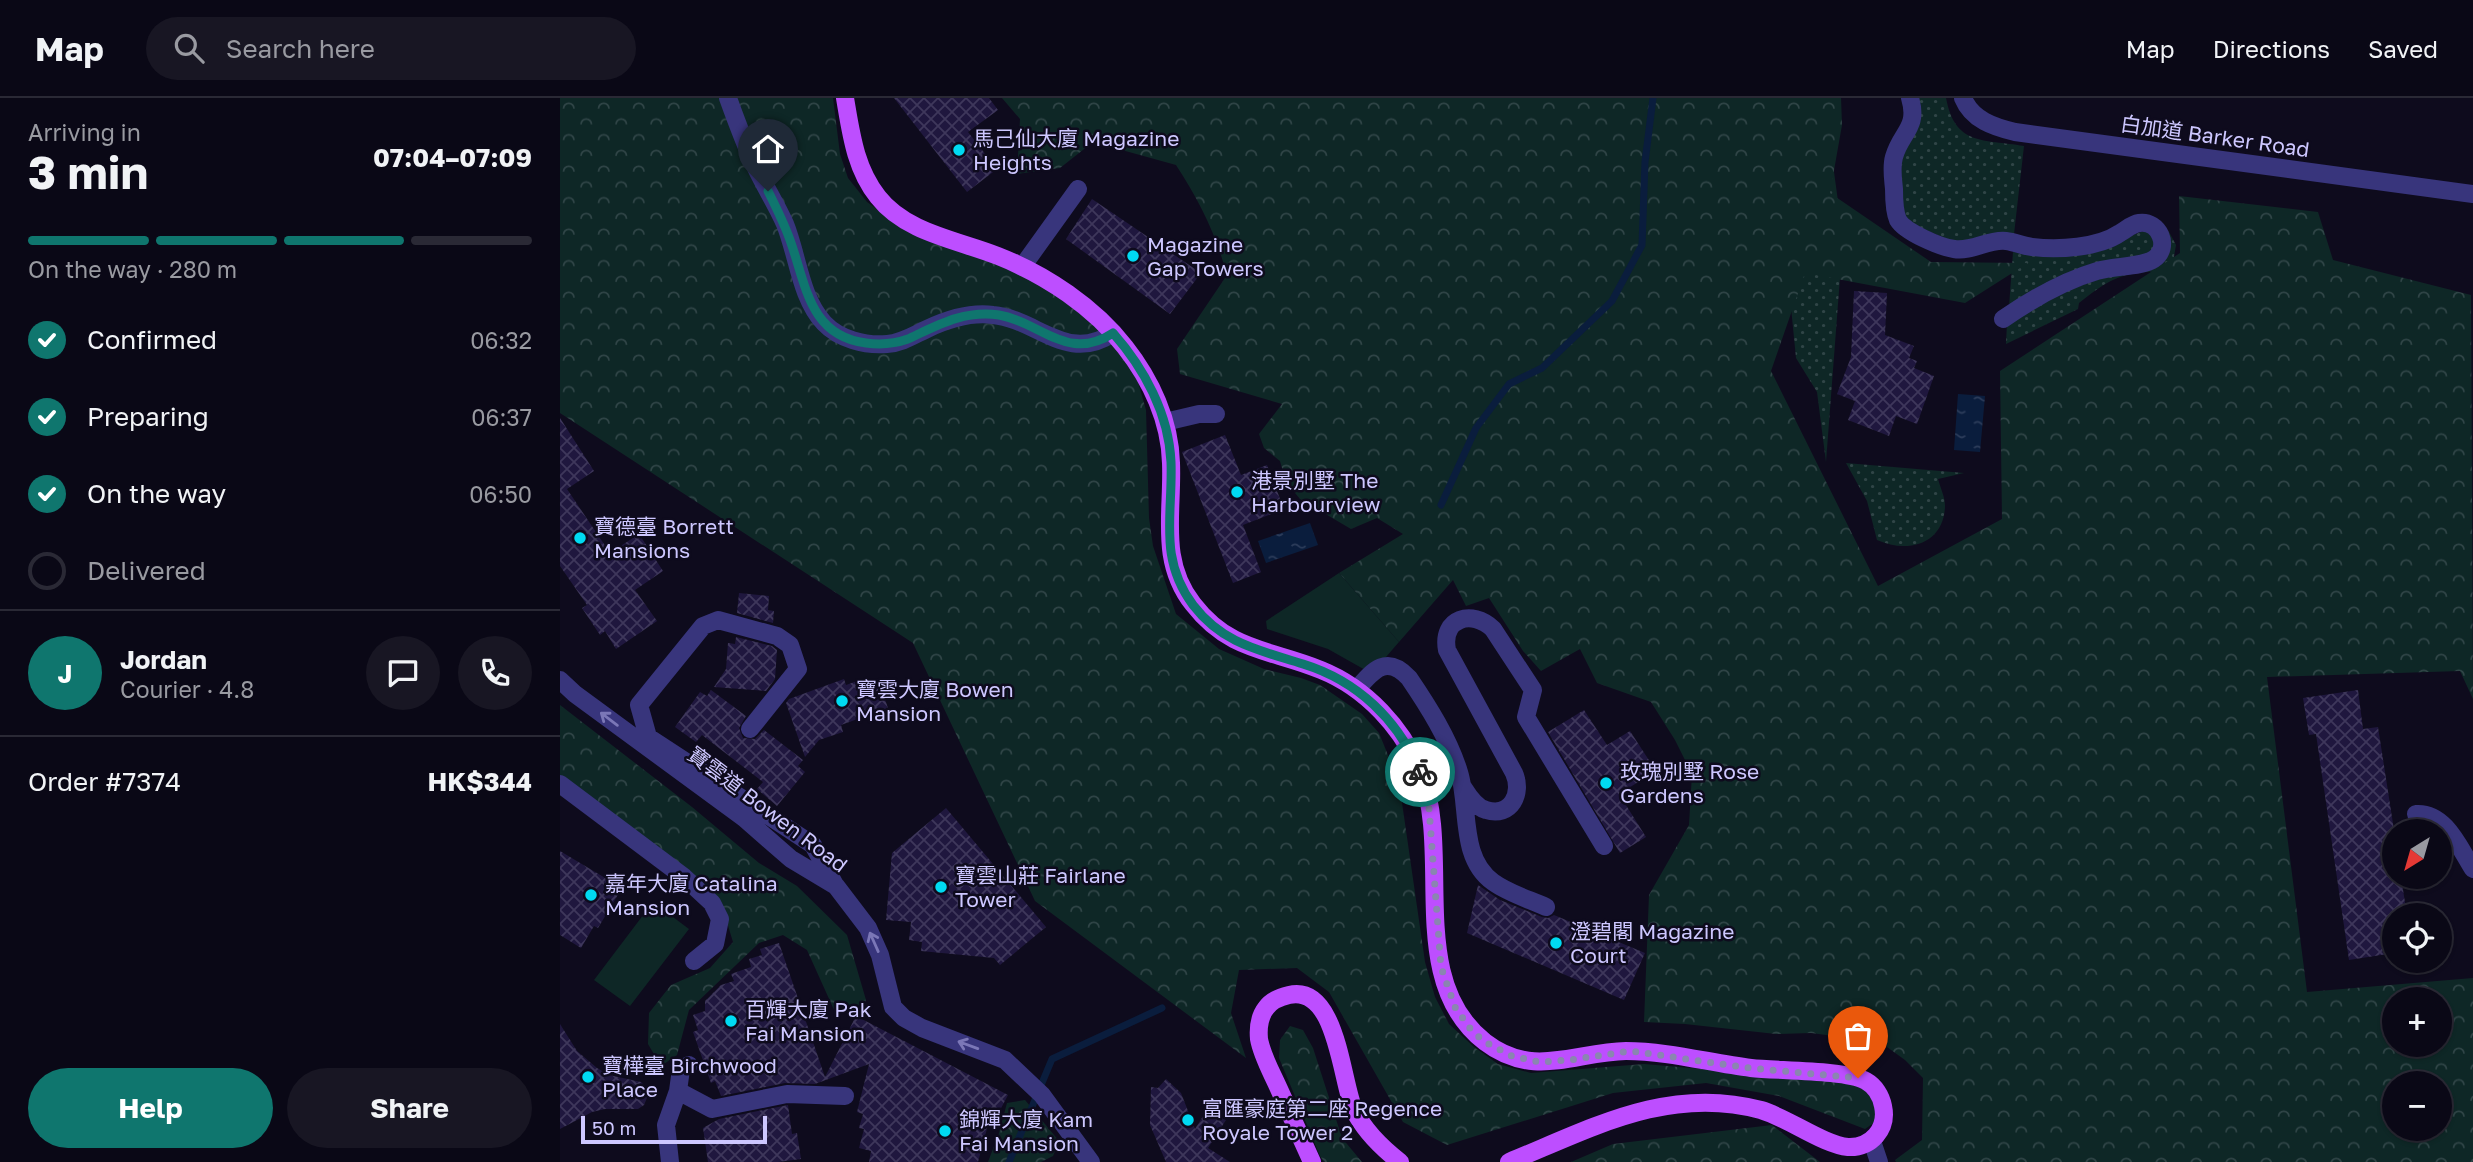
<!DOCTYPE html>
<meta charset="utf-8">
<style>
:root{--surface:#0a0816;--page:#181623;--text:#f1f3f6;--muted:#999aa1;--line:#2a2935;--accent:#0f766e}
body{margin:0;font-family:"Golos Text","Noto Sans TC",sans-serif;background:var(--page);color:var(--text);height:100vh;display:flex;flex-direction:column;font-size:26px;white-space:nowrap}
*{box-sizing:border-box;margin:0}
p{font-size:23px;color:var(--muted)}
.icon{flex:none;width:38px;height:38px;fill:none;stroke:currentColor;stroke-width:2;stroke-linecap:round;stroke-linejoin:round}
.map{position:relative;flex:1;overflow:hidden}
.sheet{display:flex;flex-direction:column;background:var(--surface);width:560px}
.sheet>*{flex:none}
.needle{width:46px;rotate:217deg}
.fabs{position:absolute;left:1822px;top:721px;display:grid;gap:14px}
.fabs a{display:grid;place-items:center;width:70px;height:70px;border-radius:50%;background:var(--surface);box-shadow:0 2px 5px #0004,0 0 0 2px var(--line);font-size:35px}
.scale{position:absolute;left:21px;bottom:18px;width:186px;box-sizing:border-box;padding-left:7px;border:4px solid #cdc7ff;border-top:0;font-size:19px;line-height:24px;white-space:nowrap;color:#cdc7ff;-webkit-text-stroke:5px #0e0b1d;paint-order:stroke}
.pin{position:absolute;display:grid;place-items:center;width:60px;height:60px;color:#fff;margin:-72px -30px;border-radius:50% 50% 50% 0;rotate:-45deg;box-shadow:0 0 7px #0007}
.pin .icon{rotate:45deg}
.courier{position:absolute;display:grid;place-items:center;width:70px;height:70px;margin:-35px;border:5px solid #0f766e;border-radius:50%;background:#fff;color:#222;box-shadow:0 2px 9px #0007}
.overview em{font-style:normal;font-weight:700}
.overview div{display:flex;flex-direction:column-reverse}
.overview{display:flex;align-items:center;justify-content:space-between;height:119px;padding:0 28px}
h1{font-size:46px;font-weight:700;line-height:52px}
.bar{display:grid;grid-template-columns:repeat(4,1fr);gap:10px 7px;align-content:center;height:84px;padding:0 28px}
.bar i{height:9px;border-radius:5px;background:var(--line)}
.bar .selected{background:var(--accent)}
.bar p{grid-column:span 4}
.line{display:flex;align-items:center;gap:18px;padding:0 28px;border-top:2px solid var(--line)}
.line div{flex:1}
.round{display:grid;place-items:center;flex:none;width:74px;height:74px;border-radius:37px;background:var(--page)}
ol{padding:0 28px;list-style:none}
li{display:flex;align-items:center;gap:21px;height:77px}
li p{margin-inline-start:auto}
li .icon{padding:7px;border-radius:50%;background:var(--accent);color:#fff;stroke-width:4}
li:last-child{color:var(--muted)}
li i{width:38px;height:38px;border:4px solid var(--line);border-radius:50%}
.action{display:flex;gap:14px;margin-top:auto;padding:14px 28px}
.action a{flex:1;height:80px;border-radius:42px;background:var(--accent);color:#fff;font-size:28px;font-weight:700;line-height:80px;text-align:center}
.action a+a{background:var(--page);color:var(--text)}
header{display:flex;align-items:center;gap:42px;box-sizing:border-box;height:98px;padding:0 35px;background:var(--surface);border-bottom:2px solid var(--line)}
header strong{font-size:33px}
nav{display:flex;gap:38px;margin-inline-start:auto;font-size:24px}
.search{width:490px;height:63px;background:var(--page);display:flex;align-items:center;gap:18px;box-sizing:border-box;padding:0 24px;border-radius:38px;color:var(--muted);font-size:26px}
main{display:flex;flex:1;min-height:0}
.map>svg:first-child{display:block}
.grass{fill:url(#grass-dots)}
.forest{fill:url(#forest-crowns);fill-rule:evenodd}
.park{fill:#0e2726}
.water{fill:url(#water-ripples)}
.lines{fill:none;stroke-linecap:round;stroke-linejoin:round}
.stream{stroke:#0a1d3d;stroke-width:7}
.building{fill:url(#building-cross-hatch)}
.minor{stroke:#38357c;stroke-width:18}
.major{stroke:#bd4eff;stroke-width:18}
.oneway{stroke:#7b77b7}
.done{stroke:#8a85b0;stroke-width:7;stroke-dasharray:0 12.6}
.route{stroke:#0f766e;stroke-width:9}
.poi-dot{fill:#00daf2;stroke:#0e0b1d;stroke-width:2.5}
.labels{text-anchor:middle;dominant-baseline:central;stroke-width:5;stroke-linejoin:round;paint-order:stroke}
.street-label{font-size:21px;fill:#cdc7ff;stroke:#0e0b1d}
.poi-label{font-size:21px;fill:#cdc7ff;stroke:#0e0b1d;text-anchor:start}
</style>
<header>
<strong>Map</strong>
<div class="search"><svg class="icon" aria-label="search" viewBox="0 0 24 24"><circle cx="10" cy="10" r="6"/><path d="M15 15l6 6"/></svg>Search here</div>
<nav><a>Map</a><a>Directions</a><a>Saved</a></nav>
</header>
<main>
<section class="sheet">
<div class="overview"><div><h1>3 min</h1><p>Arriving in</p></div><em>07:04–07:09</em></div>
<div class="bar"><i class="selected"></i><i class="selected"></i><i class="selected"></i><i></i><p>On the way · 280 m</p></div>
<ol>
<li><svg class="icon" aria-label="check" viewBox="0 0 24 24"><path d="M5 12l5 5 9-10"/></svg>Confirmed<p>06:32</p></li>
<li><svg class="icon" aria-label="check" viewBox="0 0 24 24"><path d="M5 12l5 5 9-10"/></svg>Preparing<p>06:37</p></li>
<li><svg class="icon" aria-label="check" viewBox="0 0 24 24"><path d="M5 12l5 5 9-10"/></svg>On the way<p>06:50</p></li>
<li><i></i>Delivered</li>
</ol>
<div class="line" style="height:126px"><b class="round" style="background:var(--accent);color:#fff">J</b><div><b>Jordan</b><p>Courier · 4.8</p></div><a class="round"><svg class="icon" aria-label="chat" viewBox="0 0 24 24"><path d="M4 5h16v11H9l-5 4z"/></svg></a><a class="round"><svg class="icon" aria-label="phone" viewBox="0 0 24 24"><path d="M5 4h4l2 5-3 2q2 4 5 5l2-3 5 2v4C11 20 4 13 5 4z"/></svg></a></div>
<div class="line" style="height:91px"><div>Order #7374</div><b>HK$344</b></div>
<div class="action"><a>Help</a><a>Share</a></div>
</section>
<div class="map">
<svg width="1913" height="1064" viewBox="0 0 1913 1064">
<defs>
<pattern id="grass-dots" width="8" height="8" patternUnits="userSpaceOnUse" patternTransform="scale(1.75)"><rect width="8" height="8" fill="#0e2726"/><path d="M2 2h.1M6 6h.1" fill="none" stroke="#304547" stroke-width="1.8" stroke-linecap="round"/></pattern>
<pattern id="forest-crowns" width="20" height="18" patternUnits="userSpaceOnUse" patternTransform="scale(1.75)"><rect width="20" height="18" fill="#0e2726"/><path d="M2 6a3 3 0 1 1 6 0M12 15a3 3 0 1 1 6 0" fill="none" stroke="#304547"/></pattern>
<pattern id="water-ripples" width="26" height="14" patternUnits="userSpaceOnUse" patternTransform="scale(1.75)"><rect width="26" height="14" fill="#0a1d3d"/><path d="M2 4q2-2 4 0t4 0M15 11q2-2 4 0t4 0" fill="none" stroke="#2c3c5a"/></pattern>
<pattern id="building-cross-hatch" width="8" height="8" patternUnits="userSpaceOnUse" patternTransform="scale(1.75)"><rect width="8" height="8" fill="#1f173e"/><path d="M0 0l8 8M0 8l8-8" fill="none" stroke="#3e375b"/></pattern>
</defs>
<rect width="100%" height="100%" fill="#0e0b1d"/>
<path class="grass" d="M1358,0H1386C1395,48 1423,41 1464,48L1454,136L1399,146L1349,125L1343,116L1340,63Z
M1265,8L1283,140L1266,364L1257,294L1236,260L1230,199Z
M1608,132L1616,147L1613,164C1594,177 1593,172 1572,176C1552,179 1535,192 1519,205L1518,211L1446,246L1447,225L1486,201L1609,154L1611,146Z
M1583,133H1590L1596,148L1590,155L1449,209L1453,154L1469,156L1568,139Z
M1286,365L1404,375L1378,381C1380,389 1385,399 1385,408C1384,446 1348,456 1317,442L1307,403Z"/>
<path class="forest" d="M0,0H273L280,56L288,80L307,104L327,118L457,164L544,222L578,284L586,312L589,420L593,448L616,516L659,551L704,571L741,580L760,587L802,616L819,635L839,684L865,864L875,899L889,926L914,949L938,966L971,975L1084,966L1305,985L1321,1020L1305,1031L1219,998L1146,985L1053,995L887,1047L843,1024L769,894L737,870L679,872L671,915L686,960L475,803L353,545L0,315Z
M442,0H1281L1282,27L1270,95L1371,164L1468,165L1405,205L1245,175L1211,273L1318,488L1442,421L1440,273L1620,155L1619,98L1758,114L1773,162L1911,197L1913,601L1900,573L1707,579L1747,894L1913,880V1064H1336L1335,1062L1362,1042L1363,980L1345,962L1320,944L1251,935L1216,936L1125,926L1084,924L1089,797L1129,727L1132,676L1115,642L1091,604L1037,585L1020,551L981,573L963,553L929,500L906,508L893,482L839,544L779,475L843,436L817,420L791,431L740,401L726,384L720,363L704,350L699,336L722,306L620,276L617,251L667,177C655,134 640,104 616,67L533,44L500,70L457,76L460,21ZM1834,901H1880V947H1834ZM1834,985H1880V1031H1834Z
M0,607L132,709L199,765L237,788L287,837L306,902L301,912L275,914L247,852L223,837L199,845L129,912L117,957L101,968L88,946L89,915L111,887L150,870L173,844L163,811L0,688Z
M730,928L743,932L753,950L782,1040L802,1064H764L760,1058L719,960L720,942Z
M465,1002L499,1043L493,1058L481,1064H428L439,1035L447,1005Z
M1212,1027L1260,1064H1011L1053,1046Z"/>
<path class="park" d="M779,475L839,544L820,566L807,573L768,551L707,531L706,523Z
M93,804L129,831L70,908L34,882Z"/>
<path class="water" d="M1398,296L1425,298L1420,354L1394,352Z
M750,425L758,447L706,465L698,443Z"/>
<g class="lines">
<path class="stream" d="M881,407L916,330L949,286L982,270L1052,203L1082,147L1085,64L1093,0
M449,1064L492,961L602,910"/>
</g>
<path class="building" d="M334,0H429L438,12L408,34L437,71L407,94Z
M532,101L641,175L610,216L506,141Z
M1294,193L1327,195L1325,237L1354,248L1349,260L1357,263L1354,270L1374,278L1357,326L1336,318L1329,338L1288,322L1295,303L1277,296L1291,259Z
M0,320L34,373L7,391L50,455L79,436L103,473L75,492L97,523L56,551L45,533L40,537L22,510L27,507L0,468Z
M665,337L681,377L707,367L724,411L683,427L701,474L673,485L622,354Z
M179,495L209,498L208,512L214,513L213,525L177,515Z
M176,539L212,548L217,552L215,581L206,593L154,589L166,571L168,545L175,546Z
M284,581L286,587L303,581L305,586L318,581L328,610L281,627L283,634L259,642L245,659L226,605L229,601Z
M151,592L186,618L179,630L183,640L195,641L204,632L243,662L238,668L245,674L217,708L197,691L203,684L142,637L136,644L115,629L140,594L147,598Z
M1798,592L1803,631L1818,629L1834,732V779H1841L1847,817H1834V855L1789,862L1756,636L1749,637L1743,600Z
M1024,612L1047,647L1070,633L1096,673L1059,696L1086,739L1060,755L988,634Z
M386,710L486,829L440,867L434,860L361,853L362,844L349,842L351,824L326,822L332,755Z
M0,753L62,790L38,830L34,828L21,850L0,837Z
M918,787L940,802L982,819L988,820L994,817L1085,855L1064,902L907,835Z
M219,845L265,979L296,918L448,997L438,1016L432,1012L418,1064H309L311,1053L299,1050L304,1031L299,1030L303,1016L297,1014L309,966L255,986L225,985L161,998L155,983L151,985L133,934L138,932L133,917L145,913V903L161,887L174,883L171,876L191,869L189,861L202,857L200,851Z
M0,926L17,953L37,970L49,977L81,984L86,989L89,995L84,1007L78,1011H45L32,1014L0,1031Z
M606,981L621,995L635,1031L648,1010L666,1022L648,1050L670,1064H606L590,1027L591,989L598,990Z
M228,1007L232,1036L237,1035L241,1061L218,1064H148L143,1030L159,1021Z"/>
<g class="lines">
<path class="minor" d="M168,0C177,25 186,50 198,74C207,92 217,108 225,126C238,158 240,199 264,225C279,241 305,248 327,246C342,245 354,237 367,231C388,221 410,214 433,217C477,221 507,266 553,235
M1350,0C1359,30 1341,34 1334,59C1331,69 1333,80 1334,91C1334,101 1334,113 1338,122C1345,134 1380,149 1394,151C1412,154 1428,141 1446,143C1455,144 1463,148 1472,149C1498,152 1538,150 1560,135C1567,131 1572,126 1579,125C1599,122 1611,149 1594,161C1582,169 1553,168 1537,173C1503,183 1472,201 1443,221
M1403,0C1412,22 1434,29 1455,34L1913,96
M462,169L518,91
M605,324L639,316H656
M0,582L15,596L184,720L231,761L276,788L308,830L320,857L333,909L344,920L362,930L445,962L482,997L531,1064
M797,591C813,572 827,556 849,580C868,608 889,641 899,674C910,709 899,760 933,784C948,795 968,801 986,809
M190,631L238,571L230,547L217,538L158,522L143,528L79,607L88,639L253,747L274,785
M0,686L124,779L152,805L160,821L155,846L134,863
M903,689C908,697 915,709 926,712C951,720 963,695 954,675L887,552C881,520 912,511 933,531L973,592L966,619L1044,748
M1856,716C1885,714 1899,749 1913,771
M118,993L152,1011L227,996L285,998
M1312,1043L1319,1064
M110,1064L106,1027L118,993L121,971L129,967"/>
<path class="major" d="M285,0C291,35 295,70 318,99C346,135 398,142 438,158C486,177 534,209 565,249C591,282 610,323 611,365C613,415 599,463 633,506C670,554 710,551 761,572C806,590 843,630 861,675C893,758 845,882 925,944C973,981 1015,954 1066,953C1108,953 1150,965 1191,970C1218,973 1287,972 1306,983C1315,988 1321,998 1323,1008C1328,1031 1311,1050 1288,1049C1264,1047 1228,1020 1201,1012C1109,987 1032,1030 949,1064
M752,1064C741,1040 730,1015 719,991C712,975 702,958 699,941C698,930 699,919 706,910C711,903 720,899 729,897C777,886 781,982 794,1012C804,1032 822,1050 840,1064"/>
</g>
<defs><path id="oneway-shaft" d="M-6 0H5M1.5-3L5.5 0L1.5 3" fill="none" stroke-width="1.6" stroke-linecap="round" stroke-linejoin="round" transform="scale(1.75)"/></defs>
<g class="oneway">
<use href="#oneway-shaft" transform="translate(49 621) rotate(-143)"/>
<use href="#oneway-shaft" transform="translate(314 844) rotate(-114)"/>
<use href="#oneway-shaft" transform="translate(408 947) rotate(-160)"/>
</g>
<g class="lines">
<path class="done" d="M860,674L869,710L881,869L895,909L912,933L925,944L952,958L979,964L1010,962L1070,953L1190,970L1298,980"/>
<path class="route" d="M208,93C216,109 224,125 230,142C246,186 249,238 306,245C321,247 334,246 348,241C378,227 404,212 439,217C481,224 508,265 553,235C584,270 609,316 611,364C613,417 598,460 633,507C663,546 699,552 743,566C798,583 838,622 860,674"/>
</g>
<g class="poi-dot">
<circle cx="399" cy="52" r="7"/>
<circle cx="573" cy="158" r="7"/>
<circle cx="677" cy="394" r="7"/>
<circle cx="20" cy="440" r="7"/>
<circle cx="282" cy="603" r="7"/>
<circle cx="1046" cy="685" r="7"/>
<circle cx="381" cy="789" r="7"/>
<circle cx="31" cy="797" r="7"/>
<circle cx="996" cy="845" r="7"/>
<circle cx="171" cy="923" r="7"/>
<circle cx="28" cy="979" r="7"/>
<circle cx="628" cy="1022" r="7"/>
<circle cx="385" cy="1033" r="7"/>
</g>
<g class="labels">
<g class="street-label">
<text transform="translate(1655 38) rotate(8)">白加道 Barker Road</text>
<text transform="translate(208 711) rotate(37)">寶雲道 Bowen Road</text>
</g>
<g class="poi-label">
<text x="413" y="40">馬己仙大廈 Magazine<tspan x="413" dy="24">Heights</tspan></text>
<text x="587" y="146">Magazine<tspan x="587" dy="24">Gap Towers</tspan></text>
<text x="691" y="382">港景別墅 The<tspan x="691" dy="24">Harbourview</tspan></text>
<text x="34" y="428">寶德臺 Borrett<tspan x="34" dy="24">Mansions</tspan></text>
<text x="296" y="591">寶雲大廈 Bowen<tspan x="296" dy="24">Mansion</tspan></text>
<text x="1060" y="673">玫瑰別墅 Rose<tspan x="1060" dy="24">Gardens</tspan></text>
<text x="395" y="777">寶雲山莊 Fairlane<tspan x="395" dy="24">Tower</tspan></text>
<text x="45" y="785">嘉年大廈 Catalina<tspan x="45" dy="24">Mansion</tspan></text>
<text x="1010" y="833">澄碧閣 Magazine<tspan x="1010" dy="24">Court</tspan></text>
<text x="185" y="911">百輝大廈 Pak<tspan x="185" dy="24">Fai Mansion</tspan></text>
<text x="42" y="967">寶樺臺 Birchwood<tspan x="42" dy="24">Place</tspan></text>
<text x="642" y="1010">富匯豪庭第二座 Regence<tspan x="642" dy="24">Royale Tower 2</tspan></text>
<text x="399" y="1021">錦輝大廈 Kam<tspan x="399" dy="24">Fai Mansion</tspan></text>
</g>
</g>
</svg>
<div class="fabs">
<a><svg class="needle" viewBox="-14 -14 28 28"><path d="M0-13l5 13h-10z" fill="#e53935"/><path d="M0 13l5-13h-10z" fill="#999aa1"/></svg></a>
<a><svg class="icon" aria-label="locate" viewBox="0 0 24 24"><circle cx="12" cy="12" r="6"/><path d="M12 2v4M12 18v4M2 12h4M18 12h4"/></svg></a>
<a>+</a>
<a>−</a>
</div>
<div class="scale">50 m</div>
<div class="pin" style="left:1298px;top:980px;background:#ea580c"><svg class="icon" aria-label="bag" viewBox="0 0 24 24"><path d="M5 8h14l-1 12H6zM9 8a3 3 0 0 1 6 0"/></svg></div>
<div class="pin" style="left:208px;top:93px;background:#1f2937"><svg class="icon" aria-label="home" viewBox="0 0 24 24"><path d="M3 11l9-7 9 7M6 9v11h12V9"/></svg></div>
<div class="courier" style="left:860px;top:674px"><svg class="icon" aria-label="bike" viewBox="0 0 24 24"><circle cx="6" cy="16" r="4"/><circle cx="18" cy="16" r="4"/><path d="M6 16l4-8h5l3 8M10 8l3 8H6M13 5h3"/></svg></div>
</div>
</main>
